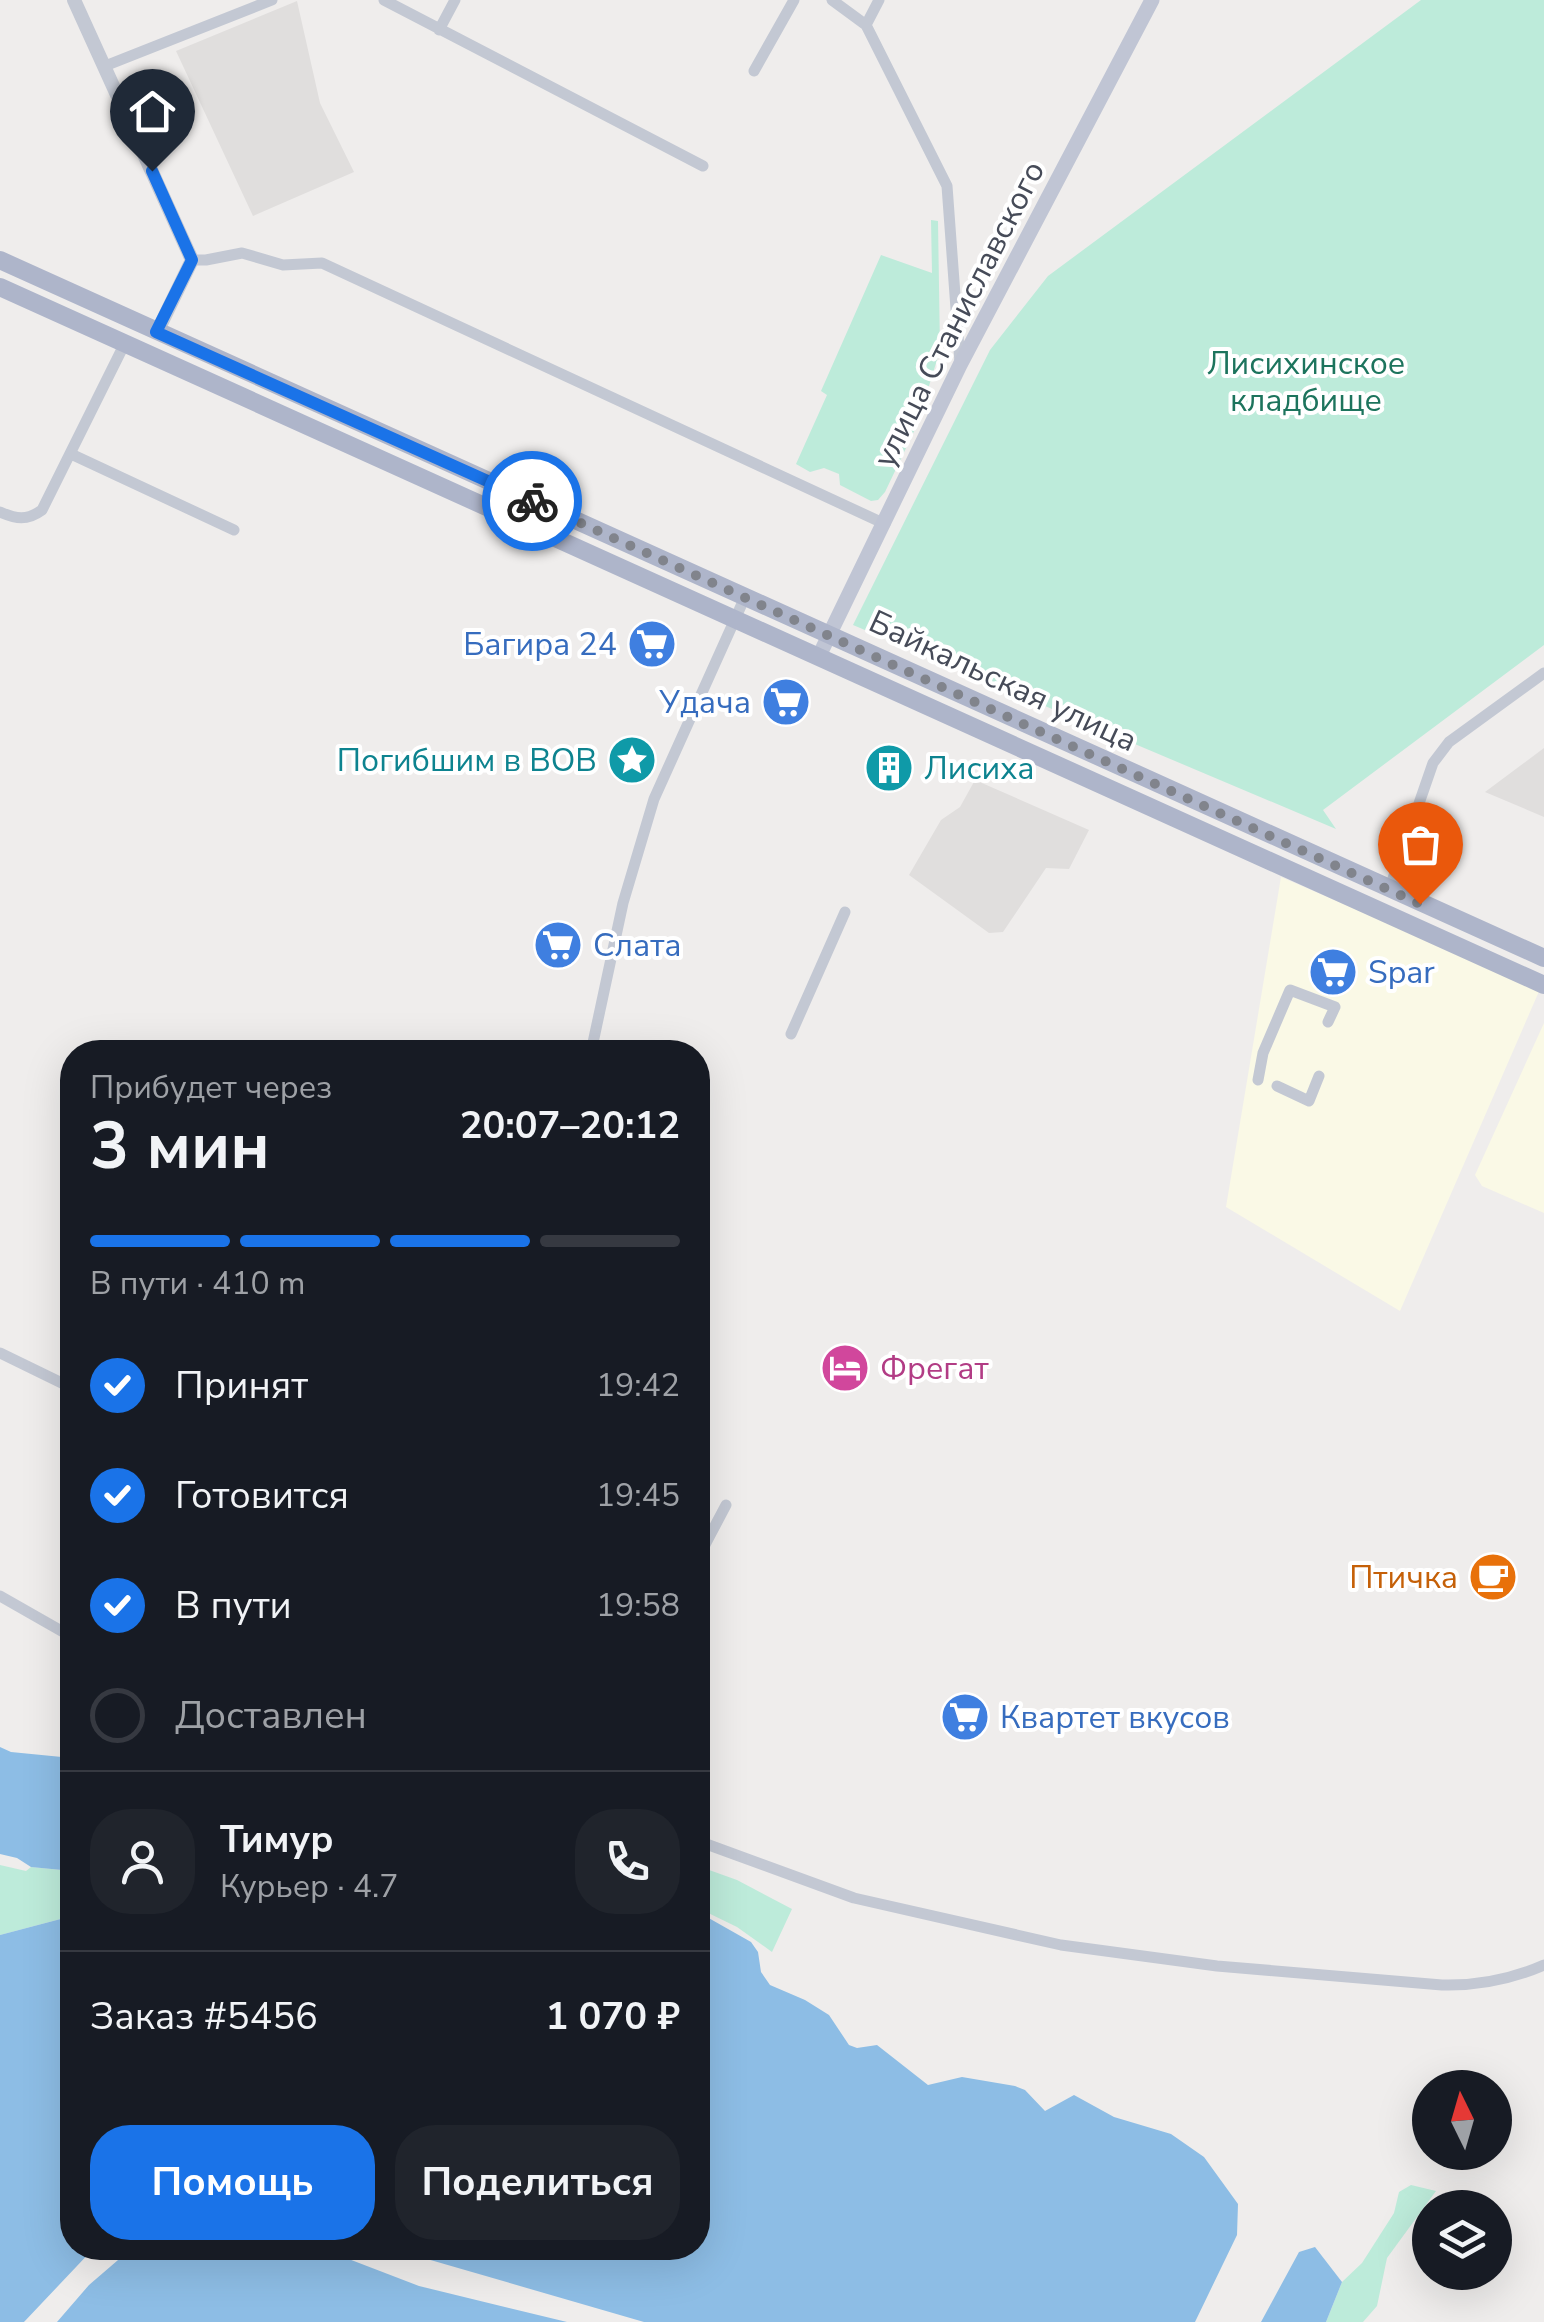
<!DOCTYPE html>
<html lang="ru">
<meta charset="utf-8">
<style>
:root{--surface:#171b24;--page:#20242c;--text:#f1f3f6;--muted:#9ea1a6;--line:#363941;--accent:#1a73e8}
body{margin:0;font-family:"Nunito Sans",sans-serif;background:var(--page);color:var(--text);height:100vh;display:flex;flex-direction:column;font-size:38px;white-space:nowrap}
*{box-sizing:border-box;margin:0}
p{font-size:32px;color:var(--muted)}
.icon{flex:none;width:55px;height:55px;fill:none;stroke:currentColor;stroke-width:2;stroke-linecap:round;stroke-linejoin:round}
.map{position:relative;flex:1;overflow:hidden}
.drawer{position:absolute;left:60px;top:1040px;width:650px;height:1220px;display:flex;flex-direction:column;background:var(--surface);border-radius:40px;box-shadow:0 10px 40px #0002}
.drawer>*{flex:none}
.needle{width:65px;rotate:355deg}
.controls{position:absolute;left:1412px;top:2070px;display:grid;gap:20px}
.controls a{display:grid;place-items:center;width:100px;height:100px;border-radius:50%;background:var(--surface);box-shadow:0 10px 40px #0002;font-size:50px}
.pin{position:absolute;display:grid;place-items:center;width:85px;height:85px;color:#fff;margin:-102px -42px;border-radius:50% 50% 50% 0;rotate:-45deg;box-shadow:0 0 10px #0007}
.pin .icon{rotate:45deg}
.courier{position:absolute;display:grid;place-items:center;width:100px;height:100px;margin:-50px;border:8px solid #1a73e8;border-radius:50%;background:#fff;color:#222;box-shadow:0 2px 12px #0007}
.headline em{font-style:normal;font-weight:700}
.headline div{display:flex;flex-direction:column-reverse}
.headline{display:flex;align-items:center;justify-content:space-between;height:170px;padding:0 30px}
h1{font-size:65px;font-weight:700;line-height:75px}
.bar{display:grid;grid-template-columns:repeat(4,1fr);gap:15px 10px;align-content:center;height:120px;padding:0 30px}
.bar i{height:12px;border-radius:8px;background:var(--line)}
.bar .on{background:var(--accent)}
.bar p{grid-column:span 4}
.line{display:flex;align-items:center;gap:25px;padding:0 30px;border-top:2px solid var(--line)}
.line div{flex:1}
.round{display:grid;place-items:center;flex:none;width:105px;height:105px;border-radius:40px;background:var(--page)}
ol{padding:0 30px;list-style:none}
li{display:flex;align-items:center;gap:30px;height:110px}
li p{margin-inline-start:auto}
li .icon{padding:10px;border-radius:50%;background:var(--accent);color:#fff;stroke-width:4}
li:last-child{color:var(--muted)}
li i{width:55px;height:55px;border:5px solid var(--line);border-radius:50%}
.action{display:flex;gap:20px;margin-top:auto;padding:20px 30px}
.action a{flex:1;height:115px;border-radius:40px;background:var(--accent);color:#fff;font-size:40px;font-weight:700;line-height:115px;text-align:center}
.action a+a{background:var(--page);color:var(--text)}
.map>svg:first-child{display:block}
.commercial{fill:#faf9e6}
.education{fill:#e0dedd}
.green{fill:#bdebda}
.water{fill:#8dbde5}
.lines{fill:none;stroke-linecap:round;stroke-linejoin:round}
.minor{stroke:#c3c8d3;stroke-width:11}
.tertiary{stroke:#c3c8d3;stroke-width:14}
.secondary{stroke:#c0c5d4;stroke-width:15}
.primary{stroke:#aeb5ca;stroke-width:18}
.done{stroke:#81848c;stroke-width:10;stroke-dasharray:0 18}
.route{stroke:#1a73e8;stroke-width:12}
.labels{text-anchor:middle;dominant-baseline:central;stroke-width:8;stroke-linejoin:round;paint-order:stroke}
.street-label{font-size:32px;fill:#464b58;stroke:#fff}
.park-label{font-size:32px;fill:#1d745d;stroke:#fff}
.shop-label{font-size:32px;fill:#366cbe;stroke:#fff;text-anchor:start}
.culture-label{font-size:32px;fill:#0d838f;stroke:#fff;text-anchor:end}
.hotel-label{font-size:32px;fill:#b23c85;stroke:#fff;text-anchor:start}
.food-label{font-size:32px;fill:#c56008;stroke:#fff;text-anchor:end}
</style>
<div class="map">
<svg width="1544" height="2322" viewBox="0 0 1544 2322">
<rect width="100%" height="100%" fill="#efedec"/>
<path class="commercial" d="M1281,877L1540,989L1400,1311L1226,1207Z
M1544,1023V1213L1482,1186L1475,1175Z"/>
<path class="education" d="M297,1L320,103L354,172L253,216L176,51Z
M1544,748V817L1485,792Z
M975,780L1089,830L1069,869L1046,868L1003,932L989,933L909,875L941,820L960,807Z"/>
<path class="green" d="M1421,0H1544V645L1323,810L1336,829L853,625L990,350L1048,276Z
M931,220L938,221L940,350L917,425L885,492L878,500L871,501L840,485L839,474L824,468L810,472L796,464L827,395L821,391L881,255L932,273Z
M0,1865L26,1871L31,1867L72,1871V1916L0,1935Z
M698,1866L737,1880L792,1909L772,1952L737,1927L698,1908Z
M1411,2185L1436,2191L1387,2258L1377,2306L1363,2322H1326L1342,2282L1362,2263L1394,2213L1399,2192Z"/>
<path class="water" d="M0,1747L11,1752L72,1758V1871L31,1867L17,1858L0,1854Z
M698,1912L751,1942L758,1952L761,1972L770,1985L805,2000L829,2015L849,2045L857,2048L877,2045L928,2085L962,2077L1015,2086L1025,2090L1045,2111L1074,2095L1114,2117L1171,2134L1204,2157L1238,2204L1237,2235L1195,2322H644L389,2248H698Z
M72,1916V2248H94L24,2322H0V1935Z
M1315,2247L1342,2282L1326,2322H1261L1299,2252Z
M132,2248H320L419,2286L567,2322H57L89,2285Z"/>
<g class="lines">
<path class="minor" d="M384,0L703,166
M832,0L866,25
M879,0L866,25L947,186L960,363
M439,30L455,0
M105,66L272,0
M754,71L794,0
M192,260H206L242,253L283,265L322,263L885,524
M71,454L234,530
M0,512C16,519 27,521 42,510L125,343
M1389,890L1433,763L1449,742L1544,673
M791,1034L845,912
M591,1052L623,903L654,799L745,597
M1258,1080L1263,1053L1290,990L1335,1007L1328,1022
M1277,1086L1309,1101L1319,1076
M0,1353L72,1388
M698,1558L726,1505
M0,1596L72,1637
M698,1841L854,1898L1061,1945L1217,1966L1442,1985C1478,1986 1512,1979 1544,1965"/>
<path class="tertiary" d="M74,0L192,260L157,332"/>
<path class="secondary" d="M819,656L960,365L1152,0"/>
<path class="primary" d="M0,260L1544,958
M0,287L1544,985"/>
</g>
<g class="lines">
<path class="done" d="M532,501L1420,904"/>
<path class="route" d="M152,171L192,260L156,332L532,501"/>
</g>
<defs>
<g id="supermarket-disc" transform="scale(2.5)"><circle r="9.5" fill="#3f7fe0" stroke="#fff"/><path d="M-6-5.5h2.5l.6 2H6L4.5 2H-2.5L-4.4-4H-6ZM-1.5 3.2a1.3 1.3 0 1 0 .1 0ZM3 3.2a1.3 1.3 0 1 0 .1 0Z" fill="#fff"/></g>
<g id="sight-disc" transform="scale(2.5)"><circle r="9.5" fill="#0f9aa8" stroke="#fff"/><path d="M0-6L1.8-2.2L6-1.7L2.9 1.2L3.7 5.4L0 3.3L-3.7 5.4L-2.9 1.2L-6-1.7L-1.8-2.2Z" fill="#fff"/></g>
<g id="building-disc" transform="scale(2.5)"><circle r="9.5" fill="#0f9aa8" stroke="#fff"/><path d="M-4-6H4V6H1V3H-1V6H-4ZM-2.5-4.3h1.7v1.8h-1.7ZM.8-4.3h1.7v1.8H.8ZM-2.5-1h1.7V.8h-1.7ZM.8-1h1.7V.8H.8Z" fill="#fff"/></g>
<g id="hotel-disc" transform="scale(2.5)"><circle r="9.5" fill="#d1479c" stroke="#fff"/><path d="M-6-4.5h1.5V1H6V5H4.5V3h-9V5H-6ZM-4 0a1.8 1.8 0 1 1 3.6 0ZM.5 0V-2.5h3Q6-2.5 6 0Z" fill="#fff"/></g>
<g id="cafe-disc" transform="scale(2.5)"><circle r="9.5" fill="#e8710a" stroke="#fff"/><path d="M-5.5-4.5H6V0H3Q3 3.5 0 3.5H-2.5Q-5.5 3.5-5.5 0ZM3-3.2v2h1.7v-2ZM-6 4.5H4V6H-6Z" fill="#fff"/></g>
</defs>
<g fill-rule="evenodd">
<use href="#supermarket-disc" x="652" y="644"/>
<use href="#supermarket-disc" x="786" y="702"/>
<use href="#sight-disc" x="632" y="760"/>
<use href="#building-disc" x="889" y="768"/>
<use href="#supermarket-disc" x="558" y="945"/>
<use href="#supermarket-disc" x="1333" y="972"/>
<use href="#hotel-disc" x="845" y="1368"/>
<use href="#cafe-disc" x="1493" y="1577"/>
<use href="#supermarket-disc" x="965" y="1717"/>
</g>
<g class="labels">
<g class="street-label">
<text transform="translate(959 314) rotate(-63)">улица Станиславского</text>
<text transform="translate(1003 681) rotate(25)">Байкальская улица</text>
</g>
<g class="park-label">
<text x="1306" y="363">Лисихинское<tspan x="1306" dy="37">кладбище</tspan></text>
</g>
<g class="shop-label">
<text x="617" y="644" text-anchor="end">Багира 24</text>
<text x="751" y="702" text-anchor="end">Удача</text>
<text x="593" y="945">Слата</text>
<text x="1368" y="972">Spar</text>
<text x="1000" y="1717">Квартет вкусов</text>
</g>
<g class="culture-label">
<text x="597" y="760">Погибшим в ВОВ</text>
<text x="924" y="768" text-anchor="start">Лисиха</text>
</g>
<g class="hotel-label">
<text x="880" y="1368">Фрегат</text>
</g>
<g class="food-label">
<text x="1458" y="1577">Птичка</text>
</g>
</g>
</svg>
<div class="controls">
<a><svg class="needle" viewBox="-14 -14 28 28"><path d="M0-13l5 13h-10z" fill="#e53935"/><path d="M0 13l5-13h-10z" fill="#9ea1a6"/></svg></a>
<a><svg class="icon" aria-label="layers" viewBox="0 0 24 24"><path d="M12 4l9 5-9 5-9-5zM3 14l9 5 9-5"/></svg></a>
</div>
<div class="pin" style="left:1420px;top:904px;background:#ea580c"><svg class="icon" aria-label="bag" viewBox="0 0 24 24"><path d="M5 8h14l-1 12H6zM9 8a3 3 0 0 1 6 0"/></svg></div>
<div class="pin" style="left:152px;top:171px;background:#1f2937"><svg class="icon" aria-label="home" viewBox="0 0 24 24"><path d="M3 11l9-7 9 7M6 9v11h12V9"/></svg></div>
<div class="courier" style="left:532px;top:501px"><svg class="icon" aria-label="bike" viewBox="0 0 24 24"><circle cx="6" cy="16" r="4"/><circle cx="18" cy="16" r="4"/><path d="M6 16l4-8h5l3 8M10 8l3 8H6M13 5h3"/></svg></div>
<section class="drawer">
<div class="headline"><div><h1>3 мин</h1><p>Прибудет через</p></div><em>20:07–20:12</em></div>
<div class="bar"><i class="on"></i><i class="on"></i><i class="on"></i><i></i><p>В пути · 410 m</p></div>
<ol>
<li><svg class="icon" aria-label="check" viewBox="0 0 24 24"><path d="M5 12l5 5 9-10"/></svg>Принят<p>19:42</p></li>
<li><svg class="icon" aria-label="check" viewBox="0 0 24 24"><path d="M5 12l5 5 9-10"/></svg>Готовится<p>19:45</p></li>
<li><svg class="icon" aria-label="check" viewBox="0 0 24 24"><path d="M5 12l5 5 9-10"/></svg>В пути<p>19:58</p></li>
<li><i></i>Доставлен</li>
</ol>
<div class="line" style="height:180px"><a class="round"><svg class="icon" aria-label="person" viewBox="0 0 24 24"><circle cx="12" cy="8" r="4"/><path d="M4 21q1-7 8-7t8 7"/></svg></a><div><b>Тимур</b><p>Курьер · 4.7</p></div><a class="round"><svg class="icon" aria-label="phone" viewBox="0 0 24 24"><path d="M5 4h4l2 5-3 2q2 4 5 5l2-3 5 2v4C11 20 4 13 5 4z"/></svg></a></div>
<div class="line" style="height:130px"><div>Заказ #5456</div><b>1 070 ₽</b></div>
<div class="action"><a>Помощь</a><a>Поделиться</a></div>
</section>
</div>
